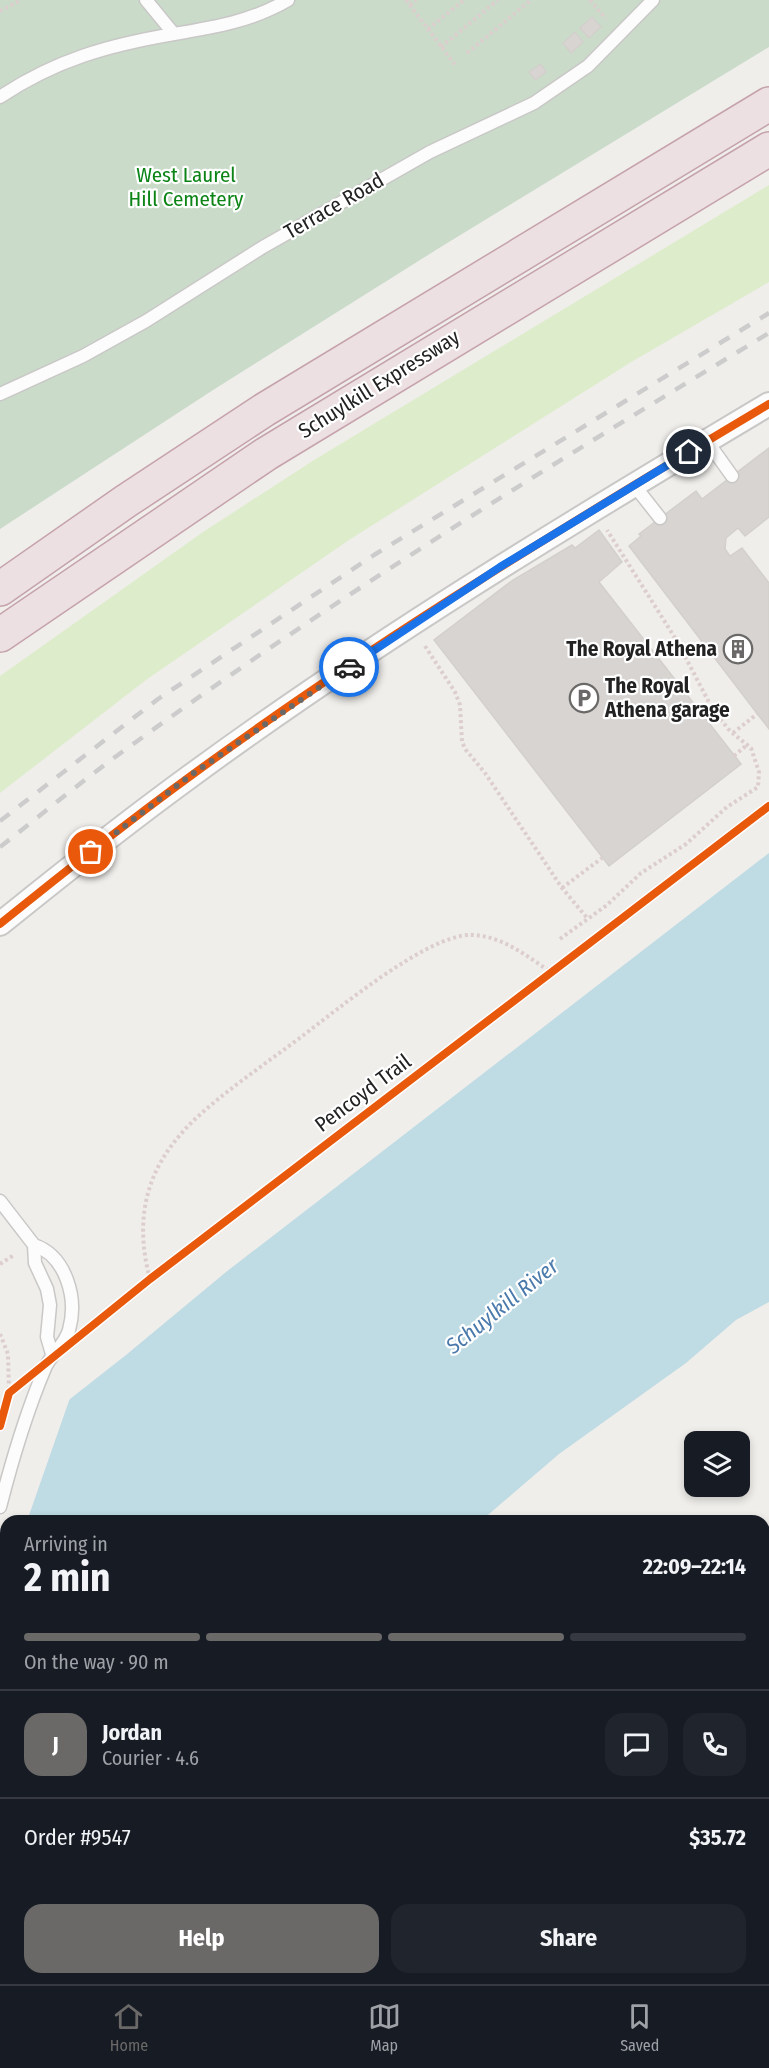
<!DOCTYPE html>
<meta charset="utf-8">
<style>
:root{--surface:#171b24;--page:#20242c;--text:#f1f3f6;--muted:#9ea1a6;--line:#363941;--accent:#6a6968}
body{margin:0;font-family:"Fira Sans Condensed",sans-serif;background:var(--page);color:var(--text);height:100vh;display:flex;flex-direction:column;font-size:22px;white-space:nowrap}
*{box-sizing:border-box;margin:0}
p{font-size:20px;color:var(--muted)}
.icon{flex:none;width:33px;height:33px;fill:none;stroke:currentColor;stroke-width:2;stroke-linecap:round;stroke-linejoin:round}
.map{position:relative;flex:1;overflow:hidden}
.drawer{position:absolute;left:0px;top:1515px;width:770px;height:470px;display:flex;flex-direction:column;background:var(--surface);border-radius:18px 18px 0 0;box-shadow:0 3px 9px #0003}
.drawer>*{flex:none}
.fabs{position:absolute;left:684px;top:1431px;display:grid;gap:12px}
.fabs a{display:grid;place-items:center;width:66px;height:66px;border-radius:12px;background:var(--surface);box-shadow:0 3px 9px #0003;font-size:30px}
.pin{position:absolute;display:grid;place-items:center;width:51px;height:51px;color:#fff;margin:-26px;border:3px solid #fff;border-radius:50%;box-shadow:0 2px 6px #0007}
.courier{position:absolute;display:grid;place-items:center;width:60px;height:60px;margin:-30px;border:4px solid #1a73e8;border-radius:50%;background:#fff;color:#222;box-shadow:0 2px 8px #0007}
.overview em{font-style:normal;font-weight:700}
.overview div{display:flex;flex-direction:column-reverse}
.overview{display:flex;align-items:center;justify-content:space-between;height:102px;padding:0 24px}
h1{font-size:39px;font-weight:700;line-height:45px}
.bar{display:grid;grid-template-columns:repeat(4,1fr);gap:9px 6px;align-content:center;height:72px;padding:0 24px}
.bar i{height:8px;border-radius:4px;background:var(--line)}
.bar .active{background:var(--accent)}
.bar p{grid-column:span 4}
.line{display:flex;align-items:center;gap:15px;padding:0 24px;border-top:2px solid var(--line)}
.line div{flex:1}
.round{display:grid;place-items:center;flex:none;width:63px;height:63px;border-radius:18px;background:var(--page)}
.action{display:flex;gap:12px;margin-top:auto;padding:12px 24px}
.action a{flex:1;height:69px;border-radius:18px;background:var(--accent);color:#fff;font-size:24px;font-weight:700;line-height:69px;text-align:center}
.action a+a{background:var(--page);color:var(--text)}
.menu{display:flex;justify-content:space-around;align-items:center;height:84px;border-top:2px solid var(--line);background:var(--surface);font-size:16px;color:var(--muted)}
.menu a{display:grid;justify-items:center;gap:3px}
.menu .active{color:var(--accent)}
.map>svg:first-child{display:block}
.grass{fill:#ddeccb}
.cemetery{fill:#cadbca}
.water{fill:#bfdbe3}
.pier{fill:#f0eeeb}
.building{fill:#d7d4d2;stroke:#d3d0cc;stroke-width:1.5}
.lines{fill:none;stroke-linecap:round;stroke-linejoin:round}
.lane-casing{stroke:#c9c8c7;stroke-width:15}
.street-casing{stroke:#c9c8c7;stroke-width:26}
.secondary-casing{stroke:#999a82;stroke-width:36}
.highway-casing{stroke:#c5a2ac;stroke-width:36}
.path{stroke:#dccecd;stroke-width:4;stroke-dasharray:3 3;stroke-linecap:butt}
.lane{stroke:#fdfcfc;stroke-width:12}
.street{stroke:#fdfcfc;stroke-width:22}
.secondary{stroke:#f4f4ed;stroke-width:33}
.highway{stroke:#ece0e2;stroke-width:33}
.rail{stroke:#ccc;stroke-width:4.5;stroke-dasharray:12 12;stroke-linecap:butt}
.cycleway-casing{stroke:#fff;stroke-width:11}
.cycleway{stroke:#e8590c;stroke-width:8}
.done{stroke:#6a6968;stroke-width:6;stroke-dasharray:0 10.8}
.route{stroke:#1a73e8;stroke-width:8}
.labels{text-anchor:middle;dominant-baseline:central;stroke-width:4.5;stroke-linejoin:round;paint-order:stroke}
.park-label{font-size:21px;fill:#0c8416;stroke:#fff}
.street-label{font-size:21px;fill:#222;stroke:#fff}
.poi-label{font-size:21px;font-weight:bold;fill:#222;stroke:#fff;text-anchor:end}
.water-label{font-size:22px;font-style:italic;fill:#4a7aab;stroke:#fff}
</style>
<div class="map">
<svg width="769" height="1984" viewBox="0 0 769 1984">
<rect width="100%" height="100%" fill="#f0eeeb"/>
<path class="grass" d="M769,185V282L633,361L349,540L146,680L0,793V676L203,532L314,460Z"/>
<path class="cemetery" d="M0,0H769V47L444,245L210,392L0,529Z"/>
<path class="water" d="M769,853V1302L736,1320L686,1363L559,1454L481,1521H6L0,1454L126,1355L226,1272Z
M6,1562V1951L0,1956V1568Z"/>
<path class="pier" d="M71,1395L27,1521H6V1552L0,1556V1451Z
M6,1559V1631L0,1674V1564Z"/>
<path class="building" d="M592,17L601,27L589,38L580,28Z
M575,32L583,42L571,53L563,43Z
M541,64L546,72L535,80L529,72Z
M769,448V517L745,536L738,528L726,538L725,549L730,556L742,548L769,583V729L629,546L641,536L639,534L696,491L702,499Z
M599,530L622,562L599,582L741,764L609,866L434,640L513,580L572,545L575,548Z
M769,1648V1712L764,1715V1651Z
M258,1978H359L353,1984H252Z"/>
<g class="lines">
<g class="lane-casing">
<path id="lane" d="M146,0L174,34C216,27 252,21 288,0
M0,97C55,60 109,45 174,34
M0,394L83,356L146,321L263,247L430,152L534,103L588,66L653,0
M707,441L732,476
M634,485L660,518
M0,1201L34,1245L35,1263L47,1289L50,1305L47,1337L52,1354
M0,1507C12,1460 26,1413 45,1368C51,1354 65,1345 69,1330C78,1298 66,1256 34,1245"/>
</g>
<g class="street-casing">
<path id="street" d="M0,924C63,873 126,823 192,775C376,640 573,521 769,404
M764,1868L769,1864
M610,1984L617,1978"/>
</g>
<g class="secondary-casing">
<path id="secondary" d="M764,1602L769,1599
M193,1984L198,1978"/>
</g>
<g class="highway-casing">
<path id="highway" d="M0,589L126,501L264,410L769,104
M0,635L266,454L769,149"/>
</g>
<path class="path" d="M406,0L456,66
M590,0L606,19
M410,5L416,0
M0,11L21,0
M428,29L464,0
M441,47L498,0
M467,53L531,0
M425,646L455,692L460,705L462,742L466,750L485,773L562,888L588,919
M733,733L757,714
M734,756L748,744
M562,888L602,858
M560,939L607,905L641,873L686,844L727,807L758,787L759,772L751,748L730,731L713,710L677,641L607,530
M0,1264L14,1255
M150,1279C139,1239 140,1197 162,1160C170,1146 181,1133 193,1121C226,1090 264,1065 301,1037C337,1010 427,935 470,935C502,935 526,956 551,972
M0,1334L8,1354L9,1393"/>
<use href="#lane" class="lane"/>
<use href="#street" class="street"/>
<use href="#secondary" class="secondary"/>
<use href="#highway" class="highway"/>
<path class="rail" d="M0,821L158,699L374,555L769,313
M0,847C45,812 89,775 136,742C340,594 554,463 769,333
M764,1943L769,1939
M764,1965L769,1960
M713,1984L720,1978
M740,1984L746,1978"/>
<g class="cycleway-casing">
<path id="cycleway" d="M0,924C63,873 126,823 192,775C376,640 573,521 769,404
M0,1426L9,1393L150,1279L769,806"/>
</g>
<use href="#cycleway" class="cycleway"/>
</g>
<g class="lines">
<path class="done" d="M91,852L191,775L349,667"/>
<path class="route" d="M349,667L500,567L689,452"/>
</g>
<defs>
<g id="building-ring" transform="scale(1.5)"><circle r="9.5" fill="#fff" stroke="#6a6968" stroke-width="1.5"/><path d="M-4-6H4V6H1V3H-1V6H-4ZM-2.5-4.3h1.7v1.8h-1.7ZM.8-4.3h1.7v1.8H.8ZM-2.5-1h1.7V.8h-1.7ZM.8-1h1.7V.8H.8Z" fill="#6a6968"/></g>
<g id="parking-ring" transform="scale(1.5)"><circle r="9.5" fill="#fff" stroke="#6a6968" stroke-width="1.5"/><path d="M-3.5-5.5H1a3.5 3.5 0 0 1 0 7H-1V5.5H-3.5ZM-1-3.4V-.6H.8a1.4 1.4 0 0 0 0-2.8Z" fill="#6a6968"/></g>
</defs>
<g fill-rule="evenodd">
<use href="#building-ring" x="738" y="649"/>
<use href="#parking-ring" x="584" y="698"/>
</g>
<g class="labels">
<g class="park-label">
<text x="186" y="175">West Laurel<tspan x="186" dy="24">Hill Cemetery</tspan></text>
</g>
<g class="street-label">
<text transform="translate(334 206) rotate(-30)">Terrace Road</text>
<text transform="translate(379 384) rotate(-32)">Schuylkill Expressway</text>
<text transform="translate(363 1093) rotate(-37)">Pencoyd Trail</text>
</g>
<g class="poi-label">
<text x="717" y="649">The Royal Athena</text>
<text x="605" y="686" text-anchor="start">The Royal<tspan x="605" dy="24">Athena garage</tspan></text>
</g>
<g class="water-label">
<text transform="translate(502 1306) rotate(-39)">Schuylkill River</text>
</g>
</g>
</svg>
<div class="fabs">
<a><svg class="icon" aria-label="layers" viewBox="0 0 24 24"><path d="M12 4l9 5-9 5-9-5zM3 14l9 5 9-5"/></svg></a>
</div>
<div class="pin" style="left:91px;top:852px;background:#ea580c"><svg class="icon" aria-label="bag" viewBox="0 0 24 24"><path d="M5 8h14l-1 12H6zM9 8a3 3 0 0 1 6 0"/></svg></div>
<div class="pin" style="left:689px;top:452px;background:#1f2937"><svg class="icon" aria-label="home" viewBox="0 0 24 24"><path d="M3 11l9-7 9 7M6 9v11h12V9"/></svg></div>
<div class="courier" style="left:349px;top:667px"><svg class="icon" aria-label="car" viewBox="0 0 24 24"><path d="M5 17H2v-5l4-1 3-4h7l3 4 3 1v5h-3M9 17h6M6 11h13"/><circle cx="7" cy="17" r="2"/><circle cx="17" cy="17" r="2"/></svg></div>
<section class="drawer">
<div class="overview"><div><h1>2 min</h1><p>Arriving in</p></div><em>22:09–22:14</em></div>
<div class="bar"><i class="active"></i><i class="active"></i><i class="active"></i><i></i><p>On the way · 90 m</p></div>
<div class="line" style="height:108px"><b class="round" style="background:var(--accent);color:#fff">J</b><div><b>Jordan</b><p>Courier · 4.6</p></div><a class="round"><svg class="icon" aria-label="chat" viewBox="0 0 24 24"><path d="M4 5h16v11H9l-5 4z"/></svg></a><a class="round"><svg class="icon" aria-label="phone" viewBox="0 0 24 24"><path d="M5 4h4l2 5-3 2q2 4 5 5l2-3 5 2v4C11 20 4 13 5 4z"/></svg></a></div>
<div class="line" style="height:78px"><div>Order #9547</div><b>$35.72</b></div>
<div class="action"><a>Help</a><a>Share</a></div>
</section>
</div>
<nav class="menu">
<a class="active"><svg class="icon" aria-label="home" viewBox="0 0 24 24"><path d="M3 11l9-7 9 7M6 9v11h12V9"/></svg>Home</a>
<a><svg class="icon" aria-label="map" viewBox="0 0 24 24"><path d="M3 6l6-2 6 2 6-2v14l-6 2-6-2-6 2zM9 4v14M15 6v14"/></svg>Map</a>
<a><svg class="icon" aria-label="saved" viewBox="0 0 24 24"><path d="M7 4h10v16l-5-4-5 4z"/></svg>Saved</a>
</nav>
